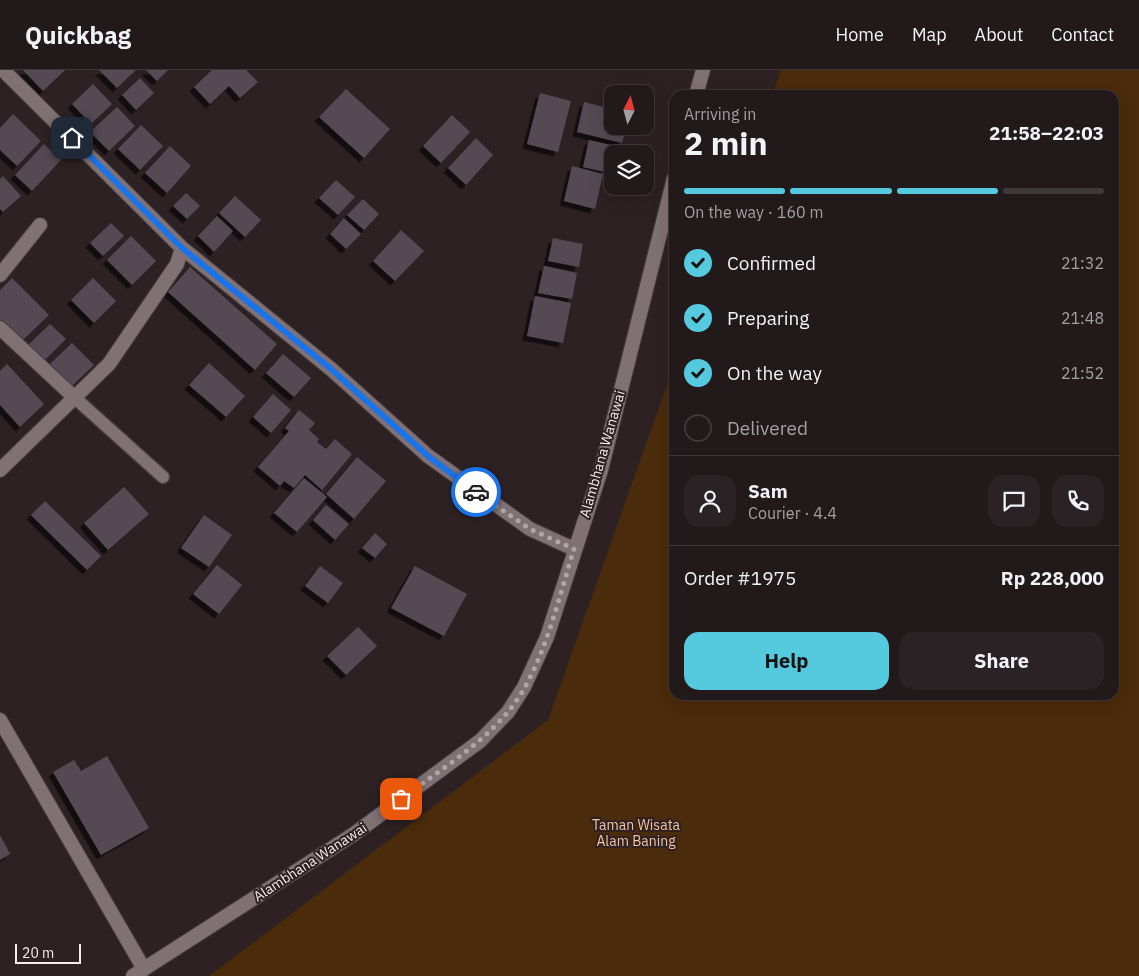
<!DOCTYPE html>
<meta charset="utf-8">
<style>
:root{--surface:#22191b;--page:#2a2224;--text:#f1f3f6;--muted:#a2a0a3;--line:#3f383a;--accent:#55cade}
body{margin:0;font-family:"IBM Plex Sans",sans-serif;background:var(--page);color:var(--text);height:100vh;display:flex;flex-direction:column;font-size:19px;white-space:nowrap}
*{box-sizing:border-box;margin:0}
p{font-size:16px;color:var(--muted)}
.icon{flex:none;width:28px;height:28px;fill:none;stroke:currentColor;stroke-width:2;stroke-linecap:round;stroke-linejoin:round}
.map{position:relative;flex:1;overflow:hidden}
.drawer{position:absolute;left:669px;top:20px;width:450px;height:610px;display:flex;flex-direction:column;background:var(--surface);border-radius:15px;box-shadow:0 5px 20px #0002,0 0 0 1px var(--line)}
.drawer>*{flex:none}
.needle{width:32px;rotate:6deg}
.tools{position:absolute;left:604px;top:15px;display:grid;gap:10px}
.tools a{display:grid;place-items:center;width:50px;height:50px;border-radius:10px;background:var(--surface);box-shadow:0 5px 20px #0002,0 0 0 1px var(--line);font-size:25px}
.scale{position:absolute;left:15px;bottom:12px;width:66px;box-sizing:border-box;padding-left:5px;border:2px solid #f5edef;border-top:0;font-size:14px;line-height:18px;white-space:nowrap;color:#f5edef;-webkit-text-stroke:4px #2e2124;paint-order:stroke}
.pin{position:absolute;display:grid;place-items:center;width:42px;height:42px;color:#fff;margin:-21px;border-radius:10px;box-shadow:0 2px 8px #0006}
.courier{position:absolute;display:grid;place-items:center;width:50px;height:50px;margin:-25px;border:4px solid #1a73e8;border-radius:50%;background:#fff;color:#222;box-shadow:0 1px 6px #0007}
.overview em{font-style:normal;font-weight:700}
.overview div{display:flex;flex-direction:column-reverse}
.overview{display:flex;align-items:center;justify-content:space-between;height:85px;padding:0 15px}
h1{font-size:32px;font-weight:700;line-height:38px}
.bar{display:grid;grid-template-columns:repeat(4,1fr);gap:8px 5px;align-content:center;height:60px;padding:0 15px}
.bar i{height:6px;border-radius:4px;background:var(--line)}
.bar .selected{background:var(--accent)}
.bar p{grid-column:span 4}
.line{display:flex;align-items:center;gap:12px;padding:0 15px;border-top:1px solid var(--line)}
.line div{flex:1}
.round{display:grid;place-items:center;flex:none;width:52px;height:52px;border-radius:15px;background:var(--page)}
ol{padding:0 15px;list-style:none}
li{display:flex;align-items:center;gap:15px;height:55px}
li p{margin-inline-start:auto}
li .icon{padding:5px;border-radius:50%;background:var(--accent);color:#111;stroke-width:4}
li:last-child{color:var(--muted)}
li i{width:28px;height:28px;border:2px solid var(--line);border-radius:50%}
.button{display:flex;gap:10px;margin-top:auto;padding:10px 15px}
.button a{flex:1;height:58px;border-radius:15px;background:var(--accent);color:#111;font-size:20px;font-weight:700;line-height:58px;text-align:center}
.button a+a{background:var(--page);color:var(--text)}
header{display:flex;align-items:center;gap:30px;box-sizing:border-box;height:70px;padding:0 25px;background:var(--surface);border-bottom:1px solid var(--line)}
header strong{font-size:24px}
nav{display:flex;gap:28px;margin-inline-start:auto;font-size:18px}
.map>svg:first-child{display:block}
.green{fill:#4a2b0b}
.building{fill:#544a53;filter:url(#shadow)}
.lines{fill:none;stroke-linecap:round;stroke-linejoin:round}
.service-casing{stroke:#463c3f;stroke-width:15}
.minor-casing{stroke:#463c3f;stroke-width:16}
.tertiary-casing{stroke:#463c3f;stroke-width:16}
.service{stroke:#807174;stroke-width:12}
.minor{stroke:#807174;stroke-width:14}
.tertiary{stroke:#807174;stroke-width:14}
.done{stroke:#afa6a8;stroke-width:5;stroke-dasharray:0 9}
.route{stroke:#1a73e8;stroke-width:6}
.labels{text-anchor:middle;dominant-baseline:central;stroke-width:4;stroke-linejoin:round;paint-order:stroke}
.street-label{font-size:14px;fill:#f5edef;stroke:#2e2124}
.park-label{font-size:14px;fill:#f4c49c;stroke:#2e2124}
</style>
<header>
<strong>Quickbag</strong>
<nav><a>Home</a><a>Map</a><a>About</a><a>Contact</a></nav>
</header>
<div class="map">
<svg width="1139" height="906" viewBox="0 0 1139 906">
<defs>
<filter id="shadow"><feDropShadow dx="-4.5" dy="4.5" stdDeviation="0" flood-color="#0009"/></filter>
</defs>
<rect width="100%" height="100%" fill="#2e2124"/>
<path class="green" d="M781,0H1139V906H209L548,650L674,295V625H1114V25H772Z"/>
<path class="building" d="M23,0H65L43,21Z
M99,0H136L117,18Z
M146,0H168L157,11Z
M212,0H246L258,12L240,28L229,16L210,34L194,17Z
M140,8L154,23L136,40L122,25Z
M93,14L112,34L91,54L72,34Z
M346,19L390,59L364,88L319,47Z
M540,23L571,31L558,82L527,74Z
M584,32L612,39V56H627L622,73L577,62Z
M117,37L135,56L109,81L90,62Z
M13,44L41,71L17,96L0,80V58Z
M452,45L470,62L441,93L423,76Z
M141,55L163,76L140,100L118,79Z
M476,68L493,85L466,115L448,98Z
M589,70L615,76L609,103L583,97Z
M44,74L61,90L32,121L15,105Z
M170,76L191,96L167,123L145,103Z
M572,96L603,104L595,139L564,131Z
M3,106L21,126L3,142L0,139V109Z
M336,110L355,127L338,145L319,128Z
M186,123L200,136L187,149L173,136Z
M235,126L261,150L245,167L219,143Z
M363,129L379,144L364,160L347,145Z
M217,146L233,161L214,182L198,166Z
M344,148L361,164L346,179L330,164Z
M111,153L124,166L103,186L90,173Z
M401,160L424,181L395,211L373,191Z
M131,166L156,191L132,215L107,190Z
M553,168L583,174L579,197L548,191Z
M544,196L577,203L572,229L538,223Z
M190,197L277,274L255,300L168,222Z
M12,208L49,245L21,272L0,250V220Z
M93,208L116,231L94,253L71,230Z
M535,226L571,233L563,273L527,266Z
M50,254L66,269L44,291L28,275Z
M72,273L94,295L72,316L50,294Z
M283,284L311,308L294,327L266,303Z
M209,293L245,326L226,347L189,315Z
M7,294L44,334L20,357L0,335V301Z
M273,324L291,340L271,363L253,347Z
M299,340L315,353L309,360L319,369L317,372L326,379L335,369L352,384L322,420L305,405L294,418L284,411L280,416L258,397L289,361L285,358Z
M357,387L386,411L354,449L326,424Z
M304,408L327,427L297,462L274,443Z
M124,417L149,444L108,480L84,453Z
M45,431L101,486L87,500L31,445Z
M326,435L349,454L335,470L313,450Z
M204,445L232,465L209,497L181,478Z
M375,463L387,474L375,488L362,478Z
M217,495L242,515L219,544L193,524Z
M320,496L343,513L328,533L305,516Z
M415,496L467,524L444,566L391,538Z
M358,557L377,576L346,605L327,586Z
M107,686L149,758L101,785L53,702L74,690L81,701Z
M0,765L10,784L0,790Z"/>
<g class="lines">
<g class="service-casing">
<path id="service" d="M75,328L163,407"/>
</g>
<g class="minor-casing">
<path id="minor" d="M3,0L182,178L331,299L428,386L530,459L574,479
M0,205L40,155
M0,258L75,328
M0,400L109,294L177,194L182,178
M0,650L144,899"/>
</g>
<g class="tertiary-casing">
<path id="tertiary" d="M696,25L703,0
M133,906L354,764L480,671L508,642L524,617L547,567L601,400L674,108"/>
</g>
<use href="#service" class="service"/>
<use href="#minor" class="minor"/>
<use href="#tertiary" class="tertiary"/>
</g>
<g class="lines">
<path class="done" d="M401,729C437,702 477,678 507,643C542,603 558,530 574,479L530,459L476,422"/>
<path class="route" d="M72,68L182,178L331,299L428,386L476,422"/>
</g>
<g class="labels">
<g class="street-label">
<text transform="translate(602 384) rotate(-74)">Alambhana Wanawai</text>
<text transform="translate(310 792) rotate(-33)">Alambhana Wanawai</text>
</g>
<g class="park-label">
<text x="636" y="755">Taman Wisata<tspan x="636" dy="16">Alam Baning</tspan></text>
</g>
</g>
</svg>
<div class="tools">
<a><svg class="needle" viewBox="-14 -14 28 28"><path d="M0-13l5 13h-10z" fill="#e53935"/><path d="M0 13l5-13h-10z" fill="#a2a0a3"/></svg></a>
<a><svg class="icon" aria-label="layers" viewBox="0 0 24 24"><path d="M12 4l9 5-9 5-9-5zM3 14l9 5 9-5"/></svg></a>
</div>
<div class="scale">20 m</div>
<div class="pin" style="left:401px;top:729px;background:#ea580c"><svg class="icon" aria-label="bag" viewBox="0 0 24 24"><path d="M5 8h14l-1 12H6zM9 8a3 3 0 0 1 6 0"/></svg></div>
<div class="pin" style="left:72px;top:68px;background:#1f2937"><svg class="icon" aria-label="home" viewBox="0 0 24 24"><path d="M3 11l9-7 9 7M6 9v11h12V9"/></svg></div>
<div class="courier" style="left:476px;top:422px"><svg class="icon" aria-label="car" viewBox="0 0 24 24"><path d="M5 17H2v-5l4-1 3-4h7l3 4 3 1v5h-3M9 17h6M6 11h13"/><circle cx="7" cy="17" r="2"/><circle cx="17" cy="17" r="2"/></svg></div>
<section class="drawer">
<div class="overview"><div><h1>2 min</h1><p>Arriving in</p></div><em>21:58–22:03</em></div>
<div class="bar"><i class="selected"></i><i class="selected"></i><i class="selected"></i><i></i><p>On the way · 160 m</p></div>
<ol>
<li><svg class="icon" aria-label="check" viewBox="0 0 24 24"><path d="M5 12l5 5 9-10"/></svg>Confirmed<p>21:32</p></li>
<li><svg class="icon" aria-label="check" viewBox="0 0 24 24"><path d="M5 12l5 5 9-10"/></svg>Preparing<p>21:48</p></li>
<li><svg class="icon" aria-label="check" viewBox="0 0 24 24"><path d="M5 12l5 5 9-10"/></svg>On the way<p>21:52</p></li>
<li><i></i>Delivered</li>
</ol>
<div class="line" style="height:90px"><a class="round"><svg class="icon" aria-label="person" viewBox="0 0 24 24"><circle cx="12" cy="8" r="4"/><path d="M4 21q1-7 8-7t8 7"/></svg></a><div><b>Sam</b><p>Courier · 4.4</p></div><a class="round"><svg class="icon" aria-label="chat" viewBox="0 0 24 24"><path d="M4 5h16v11H9l-5 4z"/></svg></a><a class="round"><svg class="icon" aria-label="phone" viewBox="0 0 24 24"><path d="M5 4h4l2 5-3 2q2 4 5 5l2-3 5 2v4C11 20 4 13 5 4z"/></svg></a></div>
<div class="line" style="height:65px"><div>Order #1975</div><b>Rp 228,000</b></div>
<div class="button"><a>Help</a><a>Share</a></div>
</section>
</div>
